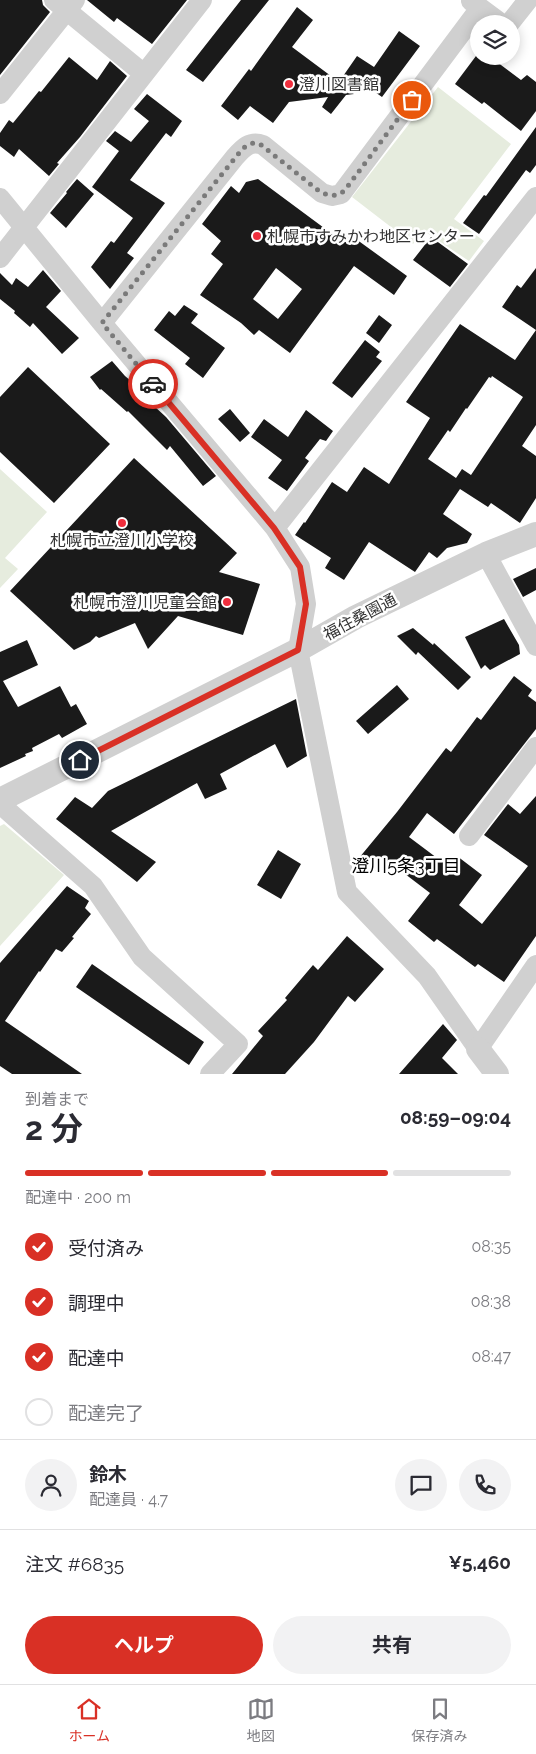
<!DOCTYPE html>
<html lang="ja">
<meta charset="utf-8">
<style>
:root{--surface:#fff;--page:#f2f2f3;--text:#2b2b33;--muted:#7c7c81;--line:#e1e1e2;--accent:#d93025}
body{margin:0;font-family:Raleway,"Noto Sans JP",sans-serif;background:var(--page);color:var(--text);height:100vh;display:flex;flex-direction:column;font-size:19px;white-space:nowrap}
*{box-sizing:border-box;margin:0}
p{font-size:16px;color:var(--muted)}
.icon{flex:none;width:28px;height:28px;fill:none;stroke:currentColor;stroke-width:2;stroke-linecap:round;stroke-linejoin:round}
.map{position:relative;height:1074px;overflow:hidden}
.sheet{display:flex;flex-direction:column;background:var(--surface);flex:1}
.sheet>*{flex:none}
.tools{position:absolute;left:470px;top:15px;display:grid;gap:10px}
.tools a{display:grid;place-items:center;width:50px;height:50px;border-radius:50%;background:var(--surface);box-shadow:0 2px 12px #0003;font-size:25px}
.pin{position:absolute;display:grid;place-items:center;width:42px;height:42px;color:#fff;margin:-21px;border:2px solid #fff;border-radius:50%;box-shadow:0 1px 5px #0007}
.courier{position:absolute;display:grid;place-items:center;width:50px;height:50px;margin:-25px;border:4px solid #d93025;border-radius:50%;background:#fff;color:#222;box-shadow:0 1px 6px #0007}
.headline em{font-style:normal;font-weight:700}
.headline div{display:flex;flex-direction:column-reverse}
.headline{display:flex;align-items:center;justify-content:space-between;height:85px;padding:0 25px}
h1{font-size:32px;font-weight:700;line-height:38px}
.bar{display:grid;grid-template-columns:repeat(4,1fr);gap:8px 5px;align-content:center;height:60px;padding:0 25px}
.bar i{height:6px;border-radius:4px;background:var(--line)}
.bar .on{background:var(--accent)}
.bar p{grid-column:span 4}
.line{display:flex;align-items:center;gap:12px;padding:0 25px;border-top:1px solid var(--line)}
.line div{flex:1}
.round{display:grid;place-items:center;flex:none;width:52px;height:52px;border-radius:26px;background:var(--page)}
ol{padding:0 25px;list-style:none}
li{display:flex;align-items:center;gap:15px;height:55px}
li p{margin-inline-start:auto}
li .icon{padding:5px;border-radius:50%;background:var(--accent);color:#fff;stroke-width:4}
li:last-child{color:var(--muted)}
li i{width:28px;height:28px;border:2px solid var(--line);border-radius:50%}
.cta{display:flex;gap:10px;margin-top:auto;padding:10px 25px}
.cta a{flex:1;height:58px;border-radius:30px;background:var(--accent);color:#fff;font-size:20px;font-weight:700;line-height:58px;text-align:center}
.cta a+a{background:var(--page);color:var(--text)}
.tabs{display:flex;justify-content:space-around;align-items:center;height:70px;border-top:1px solid var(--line);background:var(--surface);font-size:14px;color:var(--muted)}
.tabs a{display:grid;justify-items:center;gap:2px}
.tabs .on{color:var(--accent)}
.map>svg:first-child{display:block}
.green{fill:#e6ecde}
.building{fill:#1a1a1a;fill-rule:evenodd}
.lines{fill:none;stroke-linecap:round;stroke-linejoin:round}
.minor{stroke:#d0d0d0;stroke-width:20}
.tertiary{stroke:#d0d0d0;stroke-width:24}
.done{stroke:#7a7a7a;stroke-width:5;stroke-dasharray:0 9}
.route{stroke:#d93025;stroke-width:6}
.poi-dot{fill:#f02e3d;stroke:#fff;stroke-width:2}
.labels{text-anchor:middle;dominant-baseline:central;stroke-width:5;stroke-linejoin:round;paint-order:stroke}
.poi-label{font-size:16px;fill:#333;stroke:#fff;text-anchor:start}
.street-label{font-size:16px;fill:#333;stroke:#fff}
.neighbourhood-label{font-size:18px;fill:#000;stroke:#fff}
</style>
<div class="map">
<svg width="536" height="1074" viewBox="0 0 536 1074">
<rect width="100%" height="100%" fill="#fff"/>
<path class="green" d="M438,87L511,144L454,219L484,241L469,261L424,231L413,244L352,197Z
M0,469L47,512L5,558L18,569L0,588Z
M4,824L64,875L0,946V826Z"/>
<path class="building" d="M0,0H42L43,5L50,12L0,75Z
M87,0H187L152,44L117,18L114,22Z
M241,0H269L203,82L186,70Z
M297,7L313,20L292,47L339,82L357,56L374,67L399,31L420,46L382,97L358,80L349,90L354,94L346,95L331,114L322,107L328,97L289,102L273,123L250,106L238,120L221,106L249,69L251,71Z
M476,56H489L521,80L527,75L536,82V111L521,131L484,102L482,104L455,84Z
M69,57L97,80L110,61L127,76L80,137L57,163L59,164L49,176L19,149L14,157L0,146V133L9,120L13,123L39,91L41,92Z
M147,94L182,121L171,137L166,133L130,180L165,203L127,253L134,258L110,289L91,267L111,241L114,243L133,218L92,187L119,151L106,141L115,131L131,142L149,121L134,109Z
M536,127V165L530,173L526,170L479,234L463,223L484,195L486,196Z
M77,179L94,194L66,228L50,213L67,193L66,192Z
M258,179L343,242L349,234L407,276L394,295L354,266L290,353L259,330L254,335L241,323L200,295L223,264L211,254L221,241L202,224L231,186L239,193L246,182ZM276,268L302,289L278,319L253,299Z
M431,237L468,264L450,287L413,260Z
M536,268V425L522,446L536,456V498L520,523L491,503L488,507L460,489L443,514L472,534L467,543L447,548L437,558L429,552L415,572L369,542L344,580L325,568L331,558L295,535L304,522L305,523L332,482L347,492L364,467L389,484L430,418L406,402L460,324L515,360L536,330L502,307L517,285L521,288ZM492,376L523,397L471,475L462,469L456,478L428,459L448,430L450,432L466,408L467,409L489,377L491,378Z
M43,270L61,291L46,307L79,338L62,354L33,323L30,327L14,313L15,311L0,299V273L12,285L16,278L28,287Z
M184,305L198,314L191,323L225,348L203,378L185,364L190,358L154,330L169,311L175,316Z
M379,315L392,325L379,343L366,333Z
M365,340L380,352L376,357L382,361L352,398L332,383Z
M112,361L125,376L144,392L142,395L166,417L216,476L203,486L170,446L167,450L128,411L127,412L101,389L100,390L90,377Z
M28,367L110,444L54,503L0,452V397Z
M230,409L250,433L240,442L218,419Z
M306,410L333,431L326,441L320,439L305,458L309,461L287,491L268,478L282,460L251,437L264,419L288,437Z
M134,458L237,553L219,572L260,584L243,635L178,616L148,649L135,623L99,638L96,636L90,642L74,650L10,591Z
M536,568V590L523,597L513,579Z
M504,619L519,645L520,654L490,670L485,665L481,669L465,637Z
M413,628L433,645L434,643L471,677L458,690L418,652L416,655L397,636Z
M27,640L38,665L3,681L18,707L60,686L71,707L76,704L87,724L62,738L59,734L32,748L33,751L25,754L26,756L0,768V652Z
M514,676L532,690L528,696L536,702V729L454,834L427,813L409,837L449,867L457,856L482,875L459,905L482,924L528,866L484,835L508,804L520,814L536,796V936L504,982L478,964L475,967L437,939L434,942L408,921L430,893L388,861L379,873L359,858L397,812L446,748L451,752L477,717L481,720Z
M397,685L409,699L368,734L356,721Z
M296,699L307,756L287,768L275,744L220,774L227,789L205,799L197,783L111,831L156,862L137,882L56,819L75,797L92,808L108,791Z
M278,850L301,864L281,899L257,885Z
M67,886L89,901L85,908L91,914L72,937L74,938L62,952L56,949L40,972L39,971L5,1021L82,1074H12L0,1066V963Z
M347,936L384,969L355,1002L348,996L314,1042L285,1074H232L263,1036L258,1031L287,1000L285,998L313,965L318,970Z
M92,964L204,1042L189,1065L76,987Z
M443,1024L457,1040L442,1058L458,1074H399Z"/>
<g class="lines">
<path class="minor" d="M54,0L144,74
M471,1L502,24
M509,24L528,0
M0,94L75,0
M536,197L275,528L300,567L306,604L298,650L347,892L427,976L478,1049L536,965
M0,198L102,323L275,528
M0,258L202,0
M102,323L235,157C243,148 250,140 263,145L322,193L332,196L341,194L480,8
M486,554L536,646
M0,804L93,886L142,957L238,1044L210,1074
M469,836L536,747"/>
<path class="tertiary" d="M0,800L298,650L356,617L486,554L536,534
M478,1049L497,1074"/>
</g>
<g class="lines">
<path class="done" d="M153,384L102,323L243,148L253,143L260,144L319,191C328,196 337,198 345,190L412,100"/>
<path class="route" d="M80,760L298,650L306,604L300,567L274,528L153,384"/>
</g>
<g class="poi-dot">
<circle cx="289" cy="84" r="5"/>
<circle cx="257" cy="236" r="5"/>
<circle cx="122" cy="523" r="5"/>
<circle cx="227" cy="602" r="5"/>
</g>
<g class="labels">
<g class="poi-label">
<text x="299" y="84">澄川図書館</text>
<text x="267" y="236">札幌市すみかわ地区センター</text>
<text x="122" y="540" text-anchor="middle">札幌市立澄川小学校</text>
<text x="217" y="602" text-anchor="end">札幌市澄川児童会館</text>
</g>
<g class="street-label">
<text transform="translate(360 617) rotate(-28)">福住桑園通</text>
</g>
<g class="neighbourhood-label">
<text x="406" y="865">澄川5条3丁目</text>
</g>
</g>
</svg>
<div class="tools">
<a><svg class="icon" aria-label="layers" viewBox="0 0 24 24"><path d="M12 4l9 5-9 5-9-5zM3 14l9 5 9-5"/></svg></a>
</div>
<div class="pin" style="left:412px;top:100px;background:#ea580c"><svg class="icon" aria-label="bag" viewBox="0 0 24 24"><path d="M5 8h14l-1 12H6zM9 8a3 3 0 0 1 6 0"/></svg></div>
<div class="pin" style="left:80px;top:760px;background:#1f2937"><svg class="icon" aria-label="home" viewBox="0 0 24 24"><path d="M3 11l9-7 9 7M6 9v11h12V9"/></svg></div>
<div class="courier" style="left:153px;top:384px"><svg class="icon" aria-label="car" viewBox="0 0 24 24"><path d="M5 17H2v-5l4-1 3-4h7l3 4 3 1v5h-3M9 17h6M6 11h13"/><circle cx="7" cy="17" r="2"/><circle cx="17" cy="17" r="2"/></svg></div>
</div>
<section class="sheet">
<div class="headline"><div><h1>2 分</h1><p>到着まで</p></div><em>08:59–09:04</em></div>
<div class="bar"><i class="on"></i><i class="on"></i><i class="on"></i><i></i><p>配達中 · 200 m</p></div>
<ol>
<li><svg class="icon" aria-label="check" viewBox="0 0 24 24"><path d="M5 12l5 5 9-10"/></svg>受付済み<p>08:35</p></li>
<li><svg class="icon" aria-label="check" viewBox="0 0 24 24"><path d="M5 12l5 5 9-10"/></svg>調理中<p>08:38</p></li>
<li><svg class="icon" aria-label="check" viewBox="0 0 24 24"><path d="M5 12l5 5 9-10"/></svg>配達中<p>08:47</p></li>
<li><i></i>配達完了</li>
</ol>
<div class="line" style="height:90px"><a class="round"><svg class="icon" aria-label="person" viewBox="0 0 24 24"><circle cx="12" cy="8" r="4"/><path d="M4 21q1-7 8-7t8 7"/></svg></a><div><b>鈴木</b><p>配達員 · 4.7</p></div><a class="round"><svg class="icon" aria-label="chat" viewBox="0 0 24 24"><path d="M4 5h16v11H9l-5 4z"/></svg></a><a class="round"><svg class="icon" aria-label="phone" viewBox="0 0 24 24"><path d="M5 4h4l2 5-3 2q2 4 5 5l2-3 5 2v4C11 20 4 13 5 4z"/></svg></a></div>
<div class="line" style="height:65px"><div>注文 #6835</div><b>¥5,460</b></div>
<div class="cta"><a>ヘルプ</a><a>共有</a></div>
</section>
<nav class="tabs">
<a class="on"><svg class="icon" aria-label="home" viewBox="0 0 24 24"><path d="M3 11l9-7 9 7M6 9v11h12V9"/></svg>ホーム</a>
<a><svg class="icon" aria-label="map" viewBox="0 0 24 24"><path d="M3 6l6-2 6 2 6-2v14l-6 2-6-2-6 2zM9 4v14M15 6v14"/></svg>地図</a>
<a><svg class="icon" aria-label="saved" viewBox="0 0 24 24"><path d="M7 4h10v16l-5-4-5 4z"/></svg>保存済み</a>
</nav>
